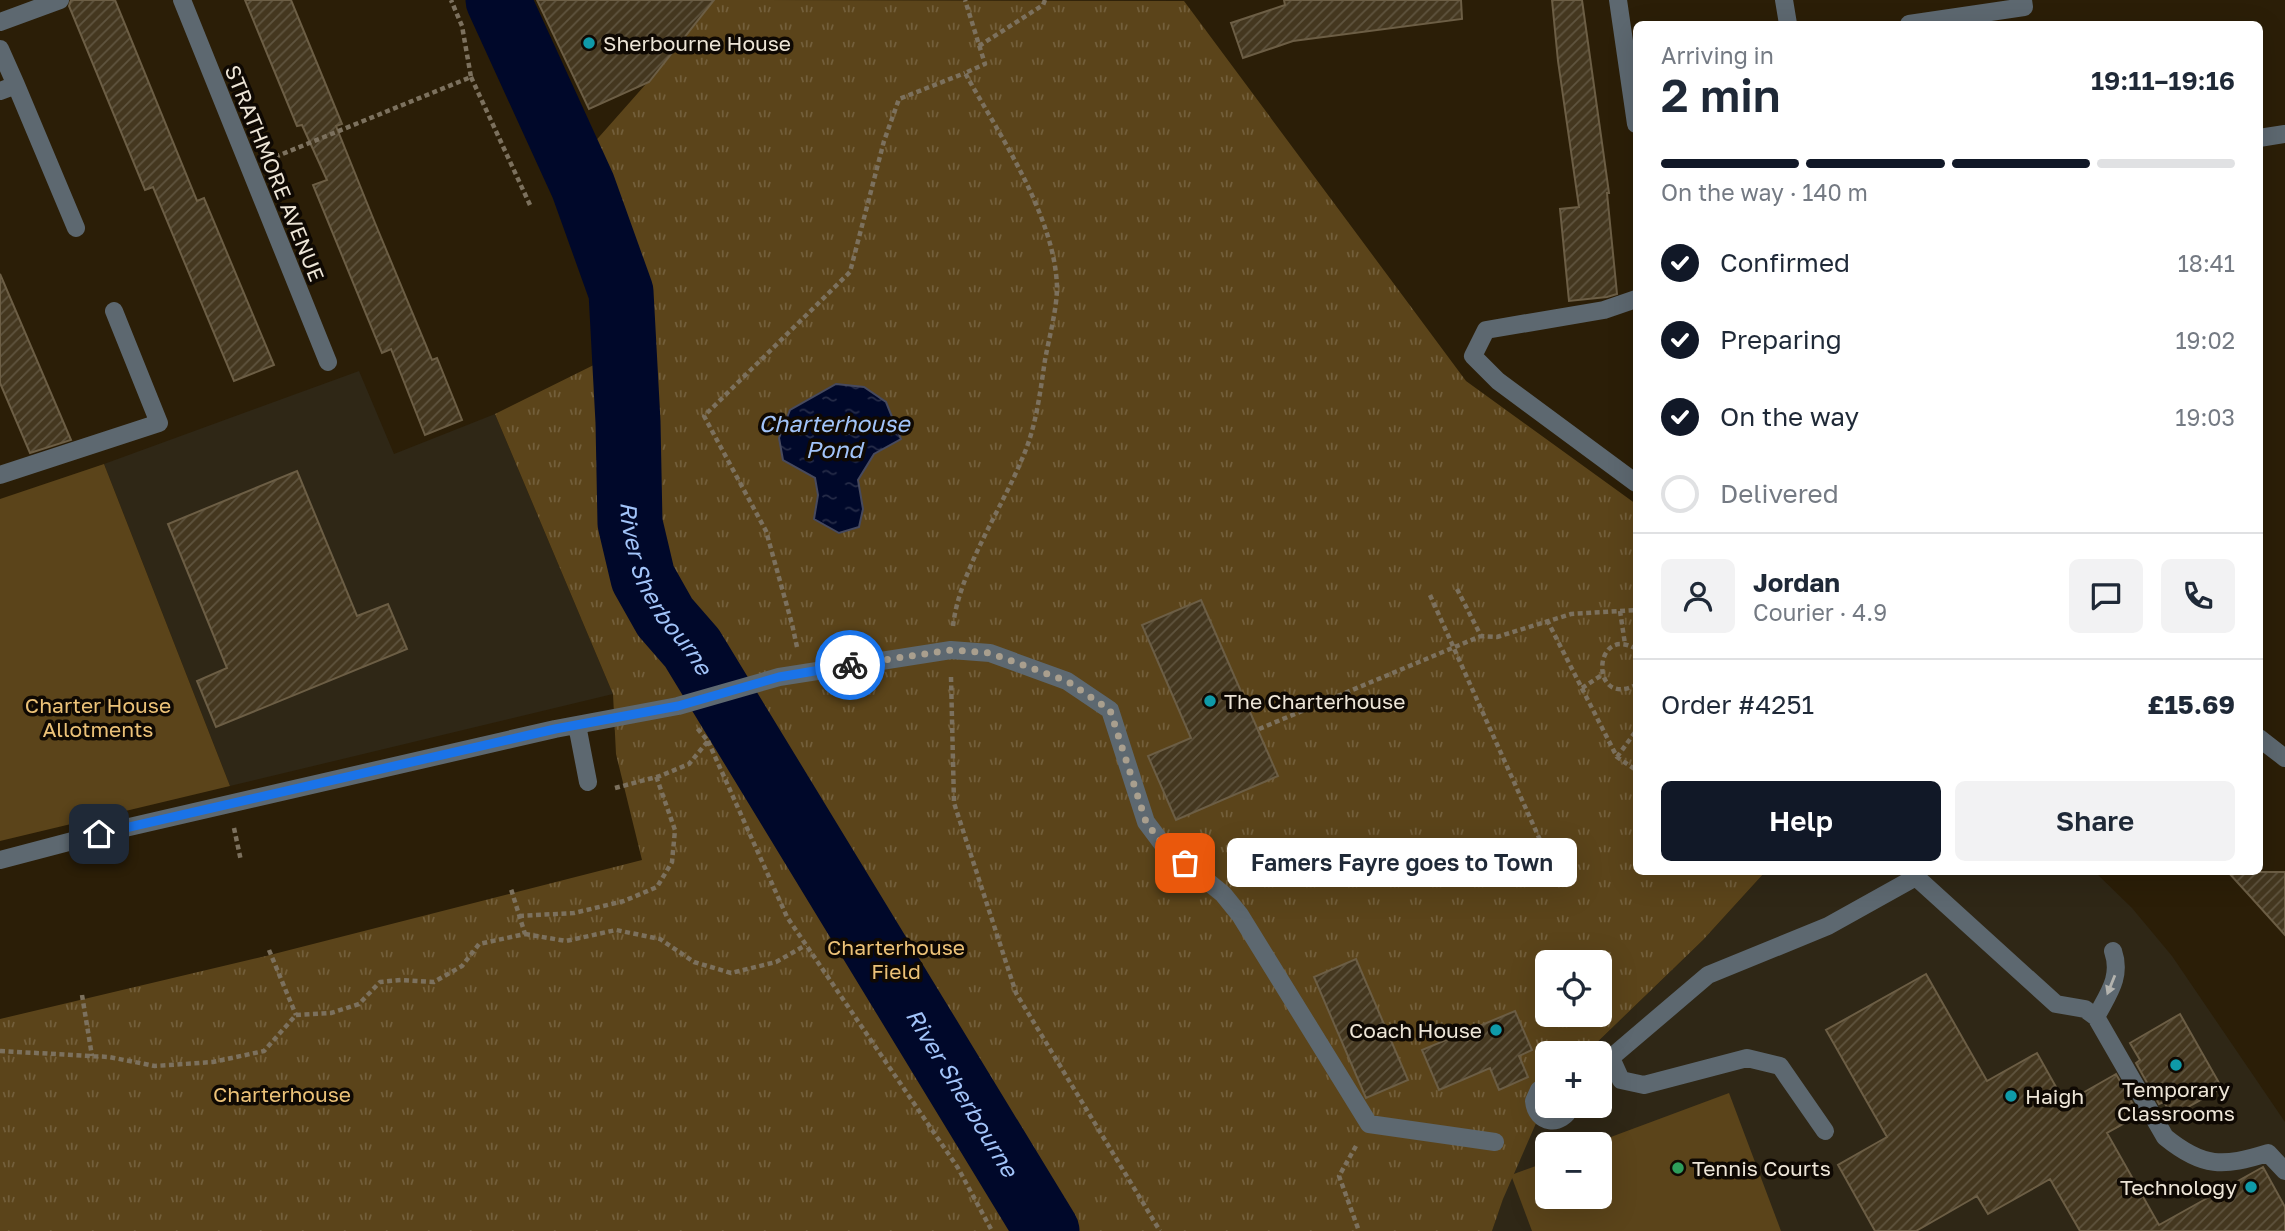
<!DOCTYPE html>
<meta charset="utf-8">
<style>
:root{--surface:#fff;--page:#f2f2f3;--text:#1f2937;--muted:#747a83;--line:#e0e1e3;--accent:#111827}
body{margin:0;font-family:"Golos Text",sans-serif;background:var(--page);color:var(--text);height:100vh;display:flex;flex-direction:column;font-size:26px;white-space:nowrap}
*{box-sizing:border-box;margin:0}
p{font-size:23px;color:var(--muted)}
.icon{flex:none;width:38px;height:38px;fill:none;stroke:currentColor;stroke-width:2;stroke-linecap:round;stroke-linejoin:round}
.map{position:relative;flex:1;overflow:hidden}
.drawer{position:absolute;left:1633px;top:21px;width:630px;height:854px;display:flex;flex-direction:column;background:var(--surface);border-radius:10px;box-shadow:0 7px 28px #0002}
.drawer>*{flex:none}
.controls{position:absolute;left:1535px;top:950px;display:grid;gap:14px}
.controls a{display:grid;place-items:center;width:77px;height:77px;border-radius:10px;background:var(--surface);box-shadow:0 7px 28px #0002;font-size:35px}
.pin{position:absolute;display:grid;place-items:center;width:60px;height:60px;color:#fff;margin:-30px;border-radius:14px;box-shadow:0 4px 10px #0006}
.courier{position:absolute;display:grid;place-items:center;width:70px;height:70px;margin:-35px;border:5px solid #1a73e8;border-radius:50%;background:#fff;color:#222;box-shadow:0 2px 9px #0007}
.bubble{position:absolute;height:49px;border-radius:10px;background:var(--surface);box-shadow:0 7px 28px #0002;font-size:23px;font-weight:600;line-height:49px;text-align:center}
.overview em{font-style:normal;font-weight:600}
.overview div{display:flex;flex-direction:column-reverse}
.overview{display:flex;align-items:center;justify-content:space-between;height:119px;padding:0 28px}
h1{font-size:46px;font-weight:600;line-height:52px}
.bar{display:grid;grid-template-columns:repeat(4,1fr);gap:10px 7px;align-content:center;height:84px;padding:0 28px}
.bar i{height:9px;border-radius:5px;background:var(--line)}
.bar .active{background:var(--accent)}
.bar p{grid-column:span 4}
.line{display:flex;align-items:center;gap:18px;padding:0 28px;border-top:2px solid var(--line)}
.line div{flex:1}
.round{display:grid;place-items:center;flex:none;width:74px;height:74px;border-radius:10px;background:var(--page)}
ol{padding:0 28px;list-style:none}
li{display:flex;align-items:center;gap:21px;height:77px}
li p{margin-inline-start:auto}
li .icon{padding:7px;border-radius:50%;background:var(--accent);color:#fff;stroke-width:4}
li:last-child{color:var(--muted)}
li i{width:38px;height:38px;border:4px solid var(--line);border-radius:50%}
.primary-button{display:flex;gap:14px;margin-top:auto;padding:14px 28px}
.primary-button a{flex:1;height:80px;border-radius:10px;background:var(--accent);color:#fff;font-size:28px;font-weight:600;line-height:80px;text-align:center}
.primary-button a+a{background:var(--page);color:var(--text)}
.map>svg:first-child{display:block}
.education{fill:#2f2716;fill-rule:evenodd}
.grass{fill:url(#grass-tufts);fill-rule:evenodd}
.garden{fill:#5b441a}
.water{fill:url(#water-ripples);stroke:#474a5e;stroke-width:2}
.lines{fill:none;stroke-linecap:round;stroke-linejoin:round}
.river{stroke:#00082a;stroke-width:65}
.building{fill:url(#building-hatch);stroke:#6c5e45;stroke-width:2}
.path{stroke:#7c715e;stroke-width:4.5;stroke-dasharray:5 3.5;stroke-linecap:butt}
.minor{stroke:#5d6870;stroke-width:18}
.oneway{fill:#b3b3ae}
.done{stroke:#a99f8e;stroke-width:7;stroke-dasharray:0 12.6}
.route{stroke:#1a73e8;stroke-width:9}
.culture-dot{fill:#0f9aa8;stroke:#0f0903;stroke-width:2.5}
.leisure-dot{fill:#2e9e5b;stroke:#0f0903;stroke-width:2.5}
.labels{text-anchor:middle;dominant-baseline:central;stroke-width:7;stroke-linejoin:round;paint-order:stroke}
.poi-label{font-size:21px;fill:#ede5d7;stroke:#0f0903;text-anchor:start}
.street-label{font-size:21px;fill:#ede5d7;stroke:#0f0903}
.park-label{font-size:21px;fill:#ecc278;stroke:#0f0903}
.water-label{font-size:23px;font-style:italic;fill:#a2c4f9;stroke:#0f0903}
</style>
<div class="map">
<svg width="2285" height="1231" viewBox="0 0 2285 1231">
<defs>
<pattern id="grass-tufts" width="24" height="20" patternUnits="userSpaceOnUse" patternTransform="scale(1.75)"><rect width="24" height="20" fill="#5b441a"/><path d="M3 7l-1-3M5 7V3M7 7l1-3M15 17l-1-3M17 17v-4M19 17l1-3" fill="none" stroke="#735f3b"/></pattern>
<pattern id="water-ripples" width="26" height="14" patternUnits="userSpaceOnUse" patternTransform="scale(1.75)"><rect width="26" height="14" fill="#00082a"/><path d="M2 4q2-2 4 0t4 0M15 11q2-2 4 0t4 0" fill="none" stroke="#262c48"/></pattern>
<pattern id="building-hatch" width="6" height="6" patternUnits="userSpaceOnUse" patternTransform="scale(1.75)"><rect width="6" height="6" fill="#44371f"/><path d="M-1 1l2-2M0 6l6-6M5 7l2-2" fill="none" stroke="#5f543f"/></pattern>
</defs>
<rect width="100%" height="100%" fill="#2b1e07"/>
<path class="education" d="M359,371L394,454L495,414L613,694L230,786L104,464Z
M1765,872H2095L2132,908L2172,956L2285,1122V1231H1492L1535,1104L1547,1091V1106H1600V1054L1586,1053L1703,940ZM1547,1144H1600V1197H1547Z"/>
<path class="grass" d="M714,0L1184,1L1466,381L1636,504V872H1765L1703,940L1586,1053L1547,1054V1098L1503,1199L1492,1231H0V1019L266,956L642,860L616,754L613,694L495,414L622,351L553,189L661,67ZM1547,962H1600V1015H1547Z"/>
<path class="garden" d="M104,464L230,786L0,841V499Z
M1729,1093L1781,1231H1532L1511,1175L1547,1162V1197H1600V1144H1592Z"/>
<path class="water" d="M836,384L864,387L886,402L901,439L874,454L858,480L863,509L859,527L839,533L814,519L818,495L815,478L783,460L779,438L790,410Z"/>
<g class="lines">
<path class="river" id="s1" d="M498,0L583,186L621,292L628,422L630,523L643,578L665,617L692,648L1047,1231"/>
</g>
<path class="building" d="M71,0H115L197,201L204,198L274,365L234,381L153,187L145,190L69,6Z
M245,0H291L342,124L336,126L375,223L432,360L437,358L462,420L425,435L391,349L382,353L313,185L327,180L302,125L297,126Z
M537,0H714L649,82L589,109Z
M1284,0H1461L1462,19L1293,41L1243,58L1231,23L1285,5Z
M1552,0H1582L1609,193H1607L1617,294L1607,297L1569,301L1560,209L1579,207L1558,61Z
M0,274L71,440L30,453L0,383Z
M297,471L357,616L388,604L407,649L216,727L197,681L227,668L168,524Z
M1201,600L1278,776L1176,820L1148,756L1191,738L1142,625Z
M2228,872H2285V935L2249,895Z
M1356,959L1408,1080L1366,1098L1314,977Z
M1926,974L1987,1081L2037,1053L2065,1103L2116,1074L2139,1115L2107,1133L2159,1225L2263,1167L2285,1207V1231H2080L2050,1179L1988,1214L1977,1196L1916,1231H1875L1838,1165L1887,1137L1826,1030Z
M1515,1011L1532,1050L1519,1056L1528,1077L1499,1090L1490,1068L1439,1090L1422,1050Z
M2180,1014L2222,1088L2172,1116L2164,1102L2159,1104L2136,1063L2140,1060L2130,1043Z"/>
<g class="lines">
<path class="path" d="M979,46L1043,5L1045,0
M471,77L530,205
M275,157L471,77L462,26L451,0
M1457,589L1481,636L1497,637L1571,614L1636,610
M1430,595L1562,889
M1620,611L1625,644
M1547,620L1617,757L1636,770
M953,626C959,572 1001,510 1022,459C1036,428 1040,393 1045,360C1049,338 1057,309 1057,287C1055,216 999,134 965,73L985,64L965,0
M797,647L792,624L766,531L704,416L850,272L884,141L899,99L965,73
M1636,649C1593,623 1589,709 1636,685
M951,677L954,803L1016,993L1160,1231
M1582,688L1602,675
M1259,729L1481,636
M708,741L787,917L958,1168L992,1231
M1617,757L1636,731
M615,788L660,776L689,764L708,741L697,728
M234,828L241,861
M519,916L574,913L624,901L657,887L672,862L675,830L656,776
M525,934L566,941L616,930L660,939L694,962L731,973L776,962L806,945
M269,950L296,1015
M82,995L92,1056
M0,1051L109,1057L155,1066L213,1062L264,1051L296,1015L331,1013L359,1004L380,982L401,980L434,982L462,966L479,944L525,934L511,889
M1356,1146L1339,1176L1359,1231"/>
<path class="minor" d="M182,0L328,362
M1618,0L1636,124
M1784,0L1788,24
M0,22L60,0
M1909,24L2024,7L2023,0
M0,49L16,85L0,91
M16,85L76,228
M2259,138L2285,134
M1636,299L1604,310L1486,330L1473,356L1498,381L1636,483
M0,475L159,423L114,311
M577,725L588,782
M2259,738L2285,758
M0,860L99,834L555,729L678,706L779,677L951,650L990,653L1067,681L1110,710L1146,822L1164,846L1223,894L1240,915L1369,1124L1495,1142
M2096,1017C2108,994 2122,977 2113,951
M1611,1058L1621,1080L1644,1085L1747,1058L1780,1066L1825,1131
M1600,1067L1708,975L1828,926L1916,877L2056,1004L2085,1009L2096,1017L2165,1137C2203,1168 2223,1167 2268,1153L2285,1171
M1547,1085L1539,1090L1534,1101C1536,1124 1562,1128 1571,1106"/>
</g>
<defs><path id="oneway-solid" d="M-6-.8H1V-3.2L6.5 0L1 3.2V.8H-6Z" transform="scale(1.75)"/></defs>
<use class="oneway" href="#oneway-solid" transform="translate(2111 985) rotate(112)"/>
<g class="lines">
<path class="done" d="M850,665L951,650L990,653L1067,681L1110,710L1146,822L1164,846L1185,863"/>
<path class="route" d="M99,834L555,729L678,706L779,677L850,665"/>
</g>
<g class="culture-dot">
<circle cx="589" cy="43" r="7"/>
<circle cx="1210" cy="701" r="7"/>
<circle cx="1496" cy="1030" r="7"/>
<circle cx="2176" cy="1065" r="7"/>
<circle cx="2011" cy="1096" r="7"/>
<circle cx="2251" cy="1187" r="7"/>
</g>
<circle class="leisure-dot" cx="1678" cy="1168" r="7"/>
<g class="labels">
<g class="poi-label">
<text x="603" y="43">Sherbourne House</text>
<text x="1224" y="701">The Charterhouse</text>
<text x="1482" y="1030" text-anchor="end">Coach House</text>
<text x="2176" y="1089" text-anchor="middle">Temporary<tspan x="2176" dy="24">Classrooms</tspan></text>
<text x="2025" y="1096">Haigh</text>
<text x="1692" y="1168">Tennis Courts</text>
<text x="2237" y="1187" text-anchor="end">Technology</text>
</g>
<g class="street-label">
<text transform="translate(275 173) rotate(68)">STRATHMORE AVENUE</text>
</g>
<g class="park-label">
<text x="98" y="705">Charter House<tspan x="98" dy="24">Allotments</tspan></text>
<text x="896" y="947">Charterhouse<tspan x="896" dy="24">Field</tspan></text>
<text x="282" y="1094">Charterhouse</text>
</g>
<g class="water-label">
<text x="834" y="423">Charterhouse<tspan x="834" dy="26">Pond</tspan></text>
<text stroke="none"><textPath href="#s1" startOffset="623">River Sherbourne</textPath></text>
<text stroke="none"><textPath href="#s1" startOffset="1211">River Sherbourne</textPath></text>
</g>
</g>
</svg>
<div class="controls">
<a><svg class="icon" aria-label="locate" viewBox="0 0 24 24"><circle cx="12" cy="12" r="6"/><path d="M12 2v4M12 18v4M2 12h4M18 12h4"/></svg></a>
<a>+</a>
<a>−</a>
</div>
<div class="pin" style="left:1185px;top:863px;background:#ea580c"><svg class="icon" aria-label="bag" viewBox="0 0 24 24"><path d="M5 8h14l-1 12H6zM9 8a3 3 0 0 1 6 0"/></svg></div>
<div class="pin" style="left:99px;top:834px;background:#1f2937"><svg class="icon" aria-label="home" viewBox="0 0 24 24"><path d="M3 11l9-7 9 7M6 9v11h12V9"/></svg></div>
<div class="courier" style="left:850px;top:665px"><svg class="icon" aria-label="bike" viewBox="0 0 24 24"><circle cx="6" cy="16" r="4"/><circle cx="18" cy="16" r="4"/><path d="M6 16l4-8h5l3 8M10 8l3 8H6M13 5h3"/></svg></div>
<div class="bubble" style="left:1227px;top:838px;width:350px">Famers Fayre goes to Town</div>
<section class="drawer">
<div class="overview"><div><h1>2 min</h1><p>Arriving in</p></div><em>19:11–19:16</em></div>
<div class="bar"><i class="active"></i><i class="active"></i><i class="active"></i><i></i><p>On the way · 140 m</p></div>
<ol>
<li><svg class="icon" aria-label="check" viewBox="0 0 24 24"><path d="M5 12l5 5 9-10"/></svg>Confirmed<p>18:41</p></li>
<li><svg class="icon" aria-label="check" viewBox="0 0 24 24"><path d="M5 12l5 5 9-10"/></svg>Preparing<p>19:02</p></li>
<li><svg class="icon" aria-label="check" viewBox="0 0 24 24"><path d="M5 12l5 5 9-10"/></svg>On the way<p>19:03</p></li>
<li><i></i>Delivered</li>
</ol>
<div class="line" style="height:126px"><a class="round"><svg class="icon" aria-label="person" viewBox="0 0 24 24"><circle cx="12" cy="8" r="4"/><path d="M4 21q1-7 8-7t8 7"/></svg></a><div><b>Jordan</b><p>Courier · 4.9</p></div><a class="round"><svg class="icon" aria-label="chat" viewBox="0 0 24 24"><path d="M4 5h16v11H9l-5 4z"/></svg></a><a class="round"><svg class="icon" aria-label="phone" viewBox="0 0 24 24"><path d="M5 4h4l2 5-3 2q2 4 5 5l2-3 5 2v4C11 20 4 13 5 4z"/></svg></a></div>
<div class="line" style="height:91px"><div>Order #4251</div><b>£15.69</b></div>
<div class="primary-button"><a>Help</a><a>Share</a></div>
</section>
</div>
